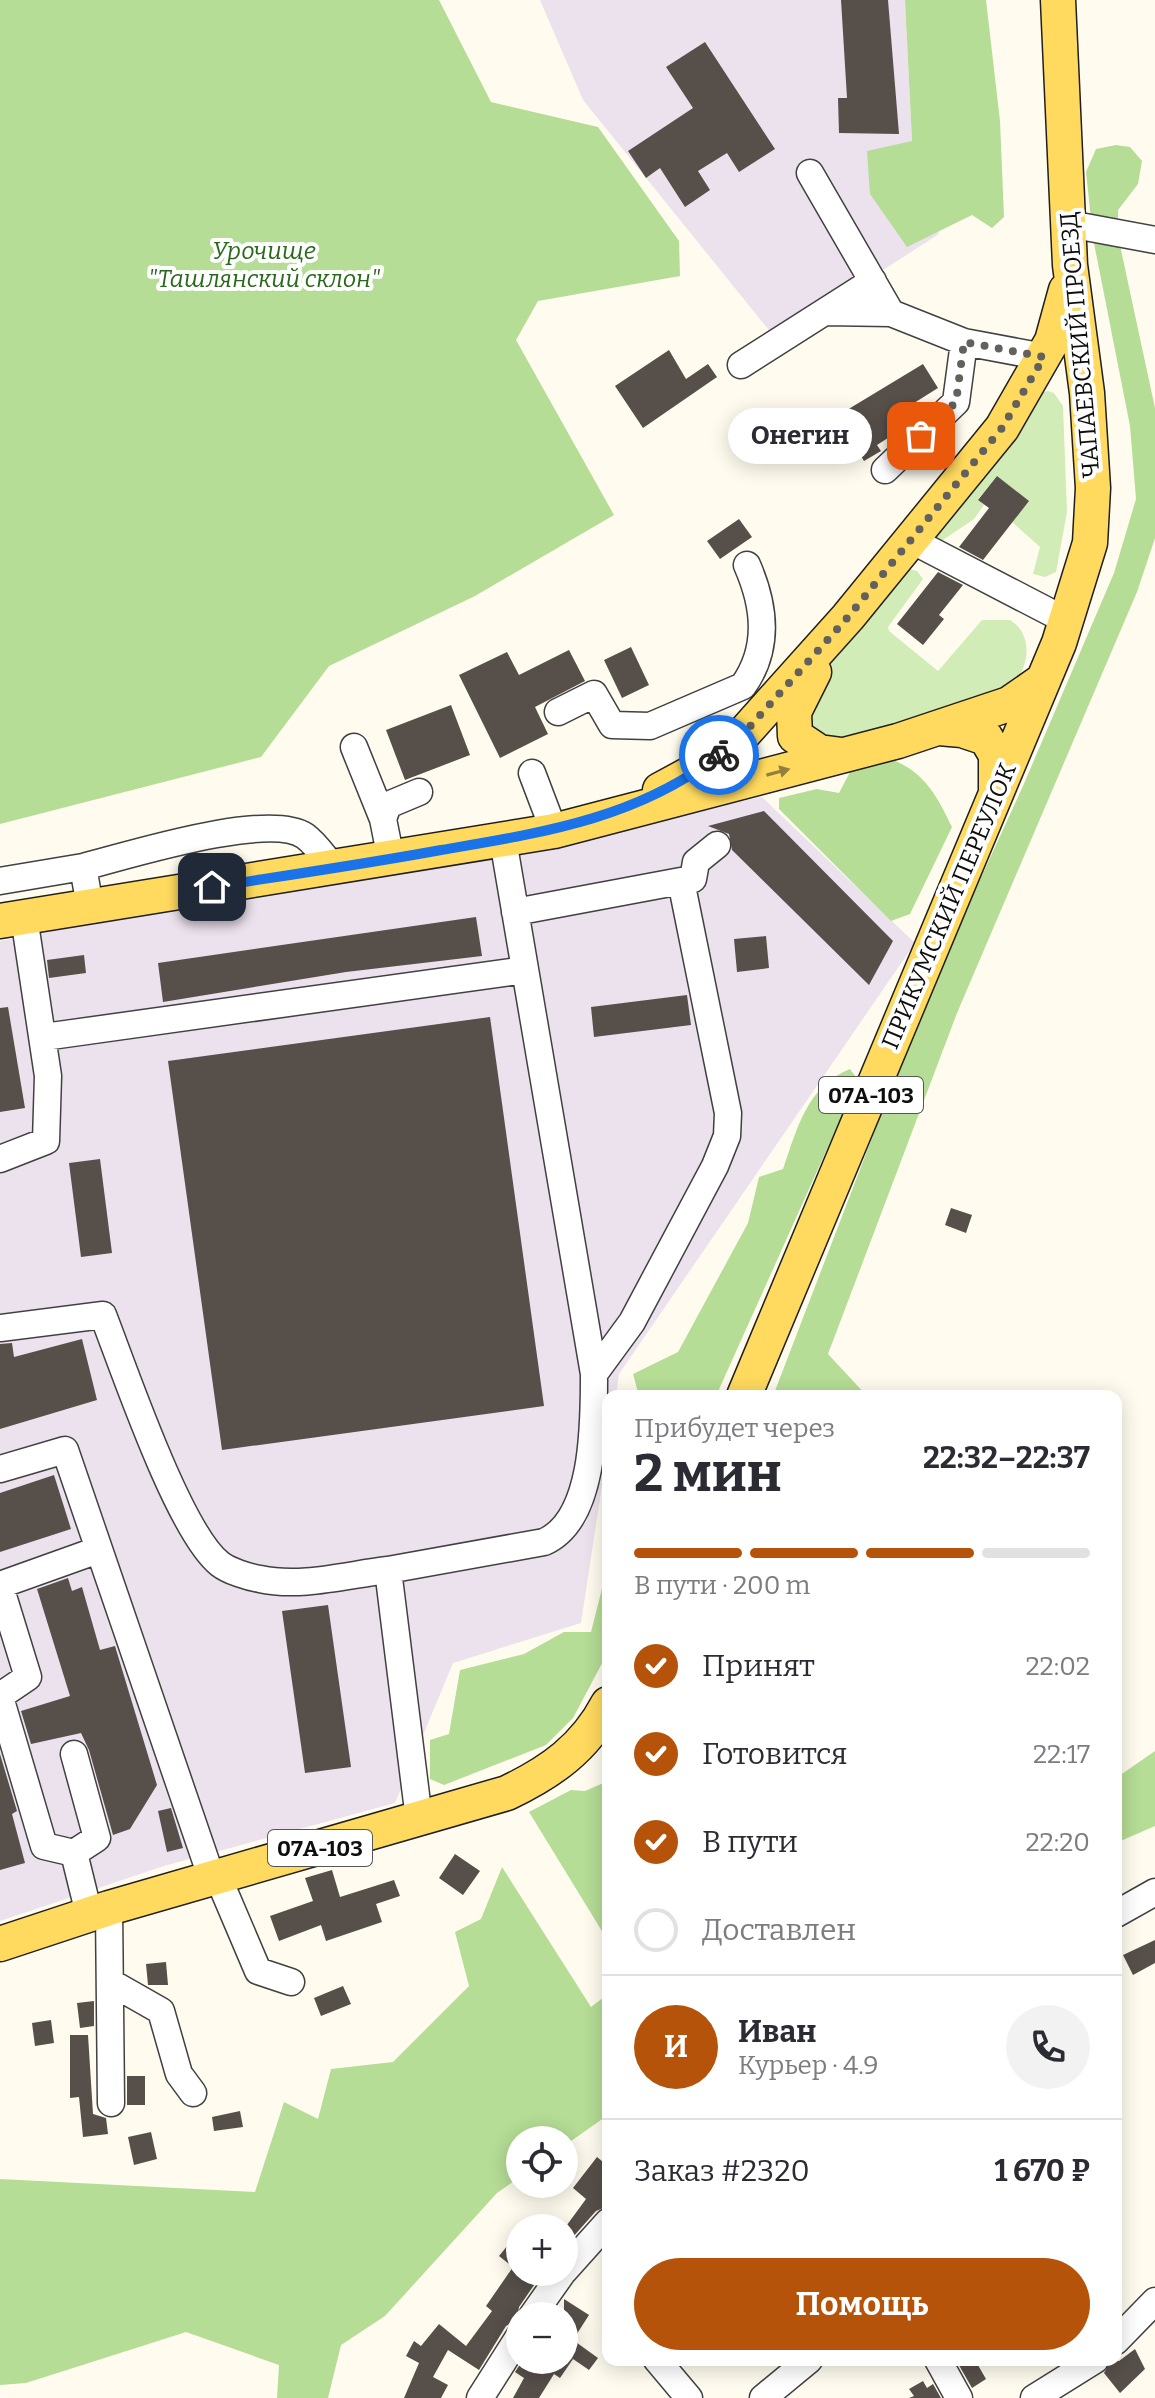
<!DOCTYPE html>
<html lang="ru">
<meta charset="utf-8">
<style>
:root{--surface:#fff;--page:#f2f2f3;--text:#2b2b33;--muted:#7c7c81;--line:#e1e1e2;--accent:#b45309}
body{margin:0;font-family:Bitter,serif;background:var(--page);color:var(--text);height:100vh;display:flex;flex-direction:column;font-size:30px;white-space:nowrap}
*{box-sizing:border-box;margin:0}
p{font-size:26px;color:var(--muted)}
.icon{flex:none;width:44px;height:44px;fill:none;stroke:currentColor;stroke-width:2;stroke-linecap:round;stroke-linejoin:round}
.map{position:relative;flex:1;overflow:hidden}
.panel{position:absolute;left:602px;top:1390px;width:520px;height:976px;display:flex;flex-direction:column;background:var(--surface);border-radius:16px;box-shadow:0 4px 20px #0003}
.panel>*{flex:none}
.tools{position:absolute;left:506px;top:2126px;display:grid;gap:16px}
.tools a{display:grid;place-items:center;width:72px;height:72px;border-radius:50%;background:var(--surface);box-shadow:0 4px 20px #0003;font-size:40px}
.pin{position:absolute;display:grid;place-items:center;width:68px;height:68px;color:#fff;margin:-34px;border-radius:16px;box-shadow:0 4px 12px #0006}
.courier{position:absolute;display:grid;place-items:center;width:80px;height:80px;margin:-40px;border:6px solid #1a73e8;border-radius:50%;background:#fff;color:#222;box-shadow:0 2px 10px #0007}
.bubble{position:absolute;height:56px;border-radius:28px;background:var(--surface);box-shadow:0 4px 20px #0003;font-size:26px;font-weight:700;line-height:56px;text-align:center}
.head em{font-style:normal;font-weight:700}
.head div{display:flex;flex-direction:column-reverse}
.head{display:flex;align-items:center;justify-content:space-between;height:136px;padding:0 32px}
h1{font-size:52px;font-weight:700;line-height:60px}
.bar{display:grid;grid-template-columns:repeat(4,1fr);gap:12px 8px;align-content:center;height:96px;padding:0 32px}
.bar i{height:10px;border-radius:6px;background:var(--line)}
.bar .current{background:var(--accent)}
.bar p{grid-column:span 4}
.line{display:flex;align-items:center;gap:20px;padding:0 32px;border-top:2px solid var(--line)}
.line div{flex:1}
.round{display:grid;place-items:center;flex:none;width:84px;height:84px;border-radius:42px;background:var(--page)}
ol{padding:0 32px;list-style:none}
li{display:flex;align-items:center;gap:24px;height:88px}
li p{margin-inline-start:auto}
li .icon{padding:8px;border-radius:50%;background:var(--accent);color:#fff;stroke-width:4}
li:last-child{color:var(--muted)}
li i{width:44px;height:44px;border:4px solid var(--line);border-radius:50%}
.action{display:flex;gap:16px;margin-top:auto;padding:16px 32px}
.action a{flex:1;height:92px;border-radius:48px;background:var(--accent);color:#fff;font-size:32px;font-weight:700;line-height:92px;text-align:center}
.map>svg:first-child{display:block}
.industrial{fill:#ece2ed}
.green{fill:#d1ecb6}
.forest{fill:#b5dd95}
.building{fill:#574f4a}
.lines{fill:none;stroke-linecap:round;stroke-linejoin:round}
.minor-casing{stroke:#414141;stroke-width:29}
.major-casing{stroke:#1f1f1f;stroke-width:37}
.minor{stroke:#fff;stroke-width:26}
.major{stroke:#ffda5f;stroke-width:34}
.oneway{fill:#937e3b}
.done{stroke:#62615d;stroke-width:8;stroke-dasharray:0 14.4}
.route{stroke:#1a73e8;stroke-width:10}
.labels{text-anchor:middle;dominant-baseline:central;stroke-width:8;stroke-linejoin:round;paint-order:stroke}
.shield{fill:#fff;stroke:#565656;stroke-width:2}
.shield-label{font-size:22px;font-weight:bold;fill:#0e0e0e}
.park-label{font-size:24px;font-style:italic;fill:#2a691b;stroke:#fff}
.street-label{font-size:24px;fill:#0e0e0e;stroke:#fff}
</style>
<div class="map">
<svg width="1155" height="2398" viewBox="0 0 1155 2398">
<rect width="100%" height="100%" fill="#fffcef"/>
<path class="industrial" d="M540,0H905L912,142L939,234L776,339L583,100Z
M762,797L915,943L619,1374L616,1396H608V1446L581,1623L453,1663L395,1803L164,1866L0,1921V941Z"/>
<path class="green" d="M1048,391L1054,393L1063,406L1067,512L1056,572L1045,577L1033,574L1040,547L1012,522L997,476L978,499L984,505L974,519L940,542L934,533L1041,393Z
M909,569L917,571L923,579L888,627L889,631L938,671L982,620H1010C1036,636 1029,674 1005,693C997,698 854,743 845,743C834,742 820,734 810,731L808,692L901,572Z"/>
<path class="forest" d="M0,0H439L491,102L598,127L679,241L680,276L538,301L516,340L614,515L475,596L329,666L261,757L0,824Z
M905,0H986L1000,121L1004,217L992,228L972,215L907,247L870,194L867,151L912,141Z
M1116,145L1130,147L1142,161L1138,184L1118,210V236L1155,408V538L1137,592L957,1013L828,1354L867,1396H773L927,995L1023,786L1114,573L1136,499L1130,426L1093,238L1086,172L1096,149Z
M890,759C924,771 937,796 952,827L910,914L891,921L779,809V798L817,789L839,793L850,772Z
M850,1069L858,1080L716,1396H639L633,1374L678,1352L748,1223L759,1177L783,1169C797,1129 807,1086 850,1069Z
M608,1565V1652L573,1718L546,1745L444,1785L430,1779V1740L449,1734L460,1670L524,1654L564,1632H591Z
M1155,1751V1826L1116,1843V1778Z
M608,1781V1941L529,1812L571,1790L585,1791Z
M502,1867L591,2007L608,1994V2115L564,2146V2140H520V2177L497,2193L385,2316L341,2345L328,2398H277L279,2365L186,2332L26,2383L0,2385V2179L255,2192L284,2102L318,2119L331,2069L393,2062L469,1986L455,1932L481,1919Z"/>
<path class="building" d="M841,0H888L899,134L839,133L838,98H847Z
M705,42L775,149L739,172L727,153L698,171L710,190L685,207L660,168L646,178L628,151L693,108L666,67Z
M669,350L686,379L708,364L717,377L643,428L615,386Z
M923,364L938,388L914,403L920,414L889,433L891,436L877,445L881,451L864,461L837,416Z
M997,476L1029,501L983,560L959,547L989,508L978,500Z
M739,519L752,537L720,559L707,541Z
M938,572L963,585L939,615L944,619L923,645L897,624Z
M631,647L649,685L622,698L604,660Z
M569,650L585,681L535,707L548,734L500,758L459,675L507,652L519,675Z
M451,705L470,755L405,780L386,730Z
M764,811L893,941L869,985L732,850L729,834L708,826Z
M476,917L482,956L346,972L163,1002L158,963Z
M766,936L769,968L737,972L734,939Z
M84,955L86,973L49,978L47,960Z
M687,995L691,1025L594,1037L591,1007Z
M8,1007L25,1108L0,1112V1008Z
M490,1017L544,1406L222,1450L168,1061Z
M100,1159L112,1253L81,1257L69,1163Z
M951,1208L972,1215L966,1233L945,1225Z
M82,1339L97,1400L0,1429V1344L12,1343L14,1357Z
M54,1475L71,1529L0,1552V1493Z
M68,1578L72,1591L82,1587L100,1650L115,1646L157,1785L130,1829L113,1835L89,1750L81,1733L31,1744L21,1711L70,1696L37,1589Z
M328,1605L351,1767L305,1773L282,1611Z
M0,1754L17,1811L12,1814L25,1863L0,1870Z
M171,1808L183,1848L167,1852L158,1811Z
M455,1854L480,1871L463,1895L439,1878Z
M332,1870L340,1897L394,1880L400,1896L376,1904L382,1922L326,1941L321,1925L279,1941L270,1916L313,1901L305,1878Z
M1155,1940V1963L1133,1975L1123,1955Z
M166,1962L168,1985H148L146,1964Z
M343,1986L351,2004L321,2016L314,1998Z
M94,2001V2026L80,2028L77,2003Z
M51,2020L54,2043L35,2046L32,2023Z
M70,2035H88L93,2114L106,2118L108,2134L83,2137L79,2097L70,2098Z
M127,2076H145V2105H127Z
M240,2111L243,2127L214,2131L212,2117Z
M151,2132L157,2159L134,2165L128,2137Z
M597,2157L608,2166V2206L596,2211L564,2247V2229L586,2199L573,2188Z
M520,2230V2272H543L519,2307L517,2320L506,2326L479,2370L448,2350L433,2377L448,2385L441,2398H404L419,2363L406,2356L414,2341L421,2346L439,2324L466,2346L492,2311L486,2306L513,2267L499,2256Z
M564,2299L589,2315L573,2340L598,2358L589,2370L573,2359L560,2378L554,2374L539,2398H513L524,2378L515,2372L523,2360L538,2367L540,2364L534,2360H564Z
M1135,2349L1145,2369L1120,2393L1104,2373L1111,2360L1119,2361Z
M956,2360H975L986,2379L972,2388Z
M923,2381L927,2388L933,2384L941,2398H909L914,2396L909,2389Z"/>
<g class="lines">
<g class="minor-casing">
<path id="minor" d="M810,173L891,313L964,342L1044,357
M1069,224L1155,240
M825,312L891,313
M741,365L873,281
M885,470L956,402L964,342
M911,540L1067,621
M558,712L594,694L612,725L650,726L743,686C770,648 765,606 747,565
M354,747L383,819L391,859
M532,773L554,831
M383,819L388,805L419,792
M0,881L83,867
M681,881L693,879L696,862L717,845
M90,906L83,867C127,856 268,811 305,836C316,844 325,858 334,868
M515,912L681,881L728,1113L727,1136L715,1166L632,1322L594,1374
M44,1037L525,970
M0,1159L46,1141L48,1076L24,917
M0,1328L103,1315C124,1369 179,1532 220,1564C229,1571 248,1577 260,1579C301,1588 346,1575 388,1570
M0,1469L65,1450L212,1879
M0,1585L98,1550
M0,1586L28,1677L0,1696
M0,1697L44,1846L74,1853L89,1914
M74,1754L97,1838L74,1853
M419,1819L388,1570L544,1542C595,1520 594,1423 594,1374L503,840
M218,1877L258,1971L291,1982
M109,1908L111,2103
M1116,1914L1155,1892
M110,1982L161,2011L179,2074L193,2093
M564,2271L608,2222
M532,2316L563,2272
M1116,2341L1155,2301
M657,2360L689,2398
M938,2360L959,2398
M480,2398L520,2335
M763,2398L809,2360
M1034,2398L1095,2360"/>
</g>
<g class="major-casing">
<path id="major" d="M814,672L794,712L795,736L819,752L842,755
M939,728L962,730L986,738L996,755V790
M660,790L708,764L737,741L848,617L1002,428L1052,341L1066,290
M0,921L554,831L898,741L1009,704L1042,681
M744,1396L1059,643L1090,543L1093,488L1087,393L1070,265L1058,0
M0,1944L109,1908L507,1793C551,1772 585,1748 608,1704"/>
</g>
<use href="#minor" class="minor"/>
<use href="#major" class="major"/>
</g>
<defs><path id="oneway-solid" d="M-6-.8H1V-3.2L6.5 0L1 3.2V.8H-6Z" transform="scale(2)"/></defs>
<use class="oneway" href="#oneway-solid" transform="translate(778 772) rotate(-15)"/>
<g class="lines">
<path class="done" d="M719,755L737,741L848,617L1002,428L1044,357L964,342L956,402L921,436"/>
<path class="route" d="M212,887C289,875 365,864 441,850C540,833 637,819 719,755"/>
</g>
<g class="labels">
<g class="shield">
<rect x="819" y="1077" width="104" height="36" rx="6"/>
<rect x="268" y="1830" width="104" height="36" rx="6"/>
</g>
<g class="shield-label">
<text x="871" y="1095">07А-103</text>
<text x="320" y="1848">07А-103</text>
</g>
<g class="park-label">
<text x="264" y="251">Урочище<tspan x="264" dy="28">"Ташлянский склон"</tspan></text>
</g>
<g class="street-label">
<text transform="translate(1080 345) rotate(-95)">ЧАПАЕВСКИЙ ПРОЕЗД</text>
<text transform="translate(949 906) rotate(-67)">ПРИКУМСКИЙ ПЕРЕУЛОК</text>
</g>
</g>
</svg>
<div class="tools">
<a><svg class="icon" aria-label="locate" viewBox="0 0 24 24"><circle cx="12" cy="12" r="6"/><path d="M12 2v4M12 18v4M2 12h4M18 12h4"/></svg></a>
<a>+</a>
<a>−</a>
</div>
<div class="pin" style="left:921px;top:436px;background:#ea580c"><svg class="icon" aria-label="bag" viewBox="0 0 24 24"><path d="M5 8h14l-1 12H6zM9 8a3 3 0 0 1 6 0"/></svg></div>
<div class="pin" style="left:212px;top:887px;background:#1f2937"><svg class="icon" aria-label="home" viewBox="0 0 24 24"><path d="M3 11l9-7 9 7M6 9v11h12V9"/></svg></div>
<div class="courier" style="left:719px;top:755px"><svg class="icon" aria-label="bike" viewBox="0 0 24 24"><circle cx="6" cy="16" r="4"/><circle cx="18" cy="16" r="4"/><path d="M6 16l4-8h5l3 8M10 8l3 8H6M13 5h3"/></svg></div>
<div class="bubble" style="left:728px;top:408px;width:144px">Онегин</div>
<section class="panel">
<div class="head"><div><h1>2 мин</h1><p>Прибудет через</p></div><em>22:32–22:37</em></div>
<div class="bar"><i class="current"></i><i class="current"></i><i class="current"></i><i></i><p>В пути · 200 m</p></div>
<ol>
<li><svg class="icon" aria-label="check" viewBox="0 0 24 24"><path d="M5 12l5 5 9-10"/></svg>Принят<p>22:02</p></li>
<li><svg class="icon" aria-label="check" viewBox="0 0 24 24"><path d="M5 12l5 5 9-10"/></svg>Готовится<p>22:17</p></li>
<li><svg class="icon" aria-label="check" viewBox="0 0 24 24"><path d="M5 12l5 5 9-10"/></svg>В пути<p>22:20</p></li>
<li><i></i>Доставлен</li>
</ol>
<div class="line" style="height:144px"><b class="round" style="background:var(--accent);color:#fff">И</b><div><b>Иван</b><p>Курьер · 4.9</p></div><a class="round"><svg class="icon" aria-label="phone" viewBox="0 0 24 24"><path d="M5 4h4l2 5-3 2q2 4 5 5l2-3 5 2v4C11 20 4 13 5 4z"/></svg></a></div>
<div class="line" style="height:104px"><div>Заказ #2320</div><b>1 670 ₽</b></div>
<div class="action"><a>Помощь</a></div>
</section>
</div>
